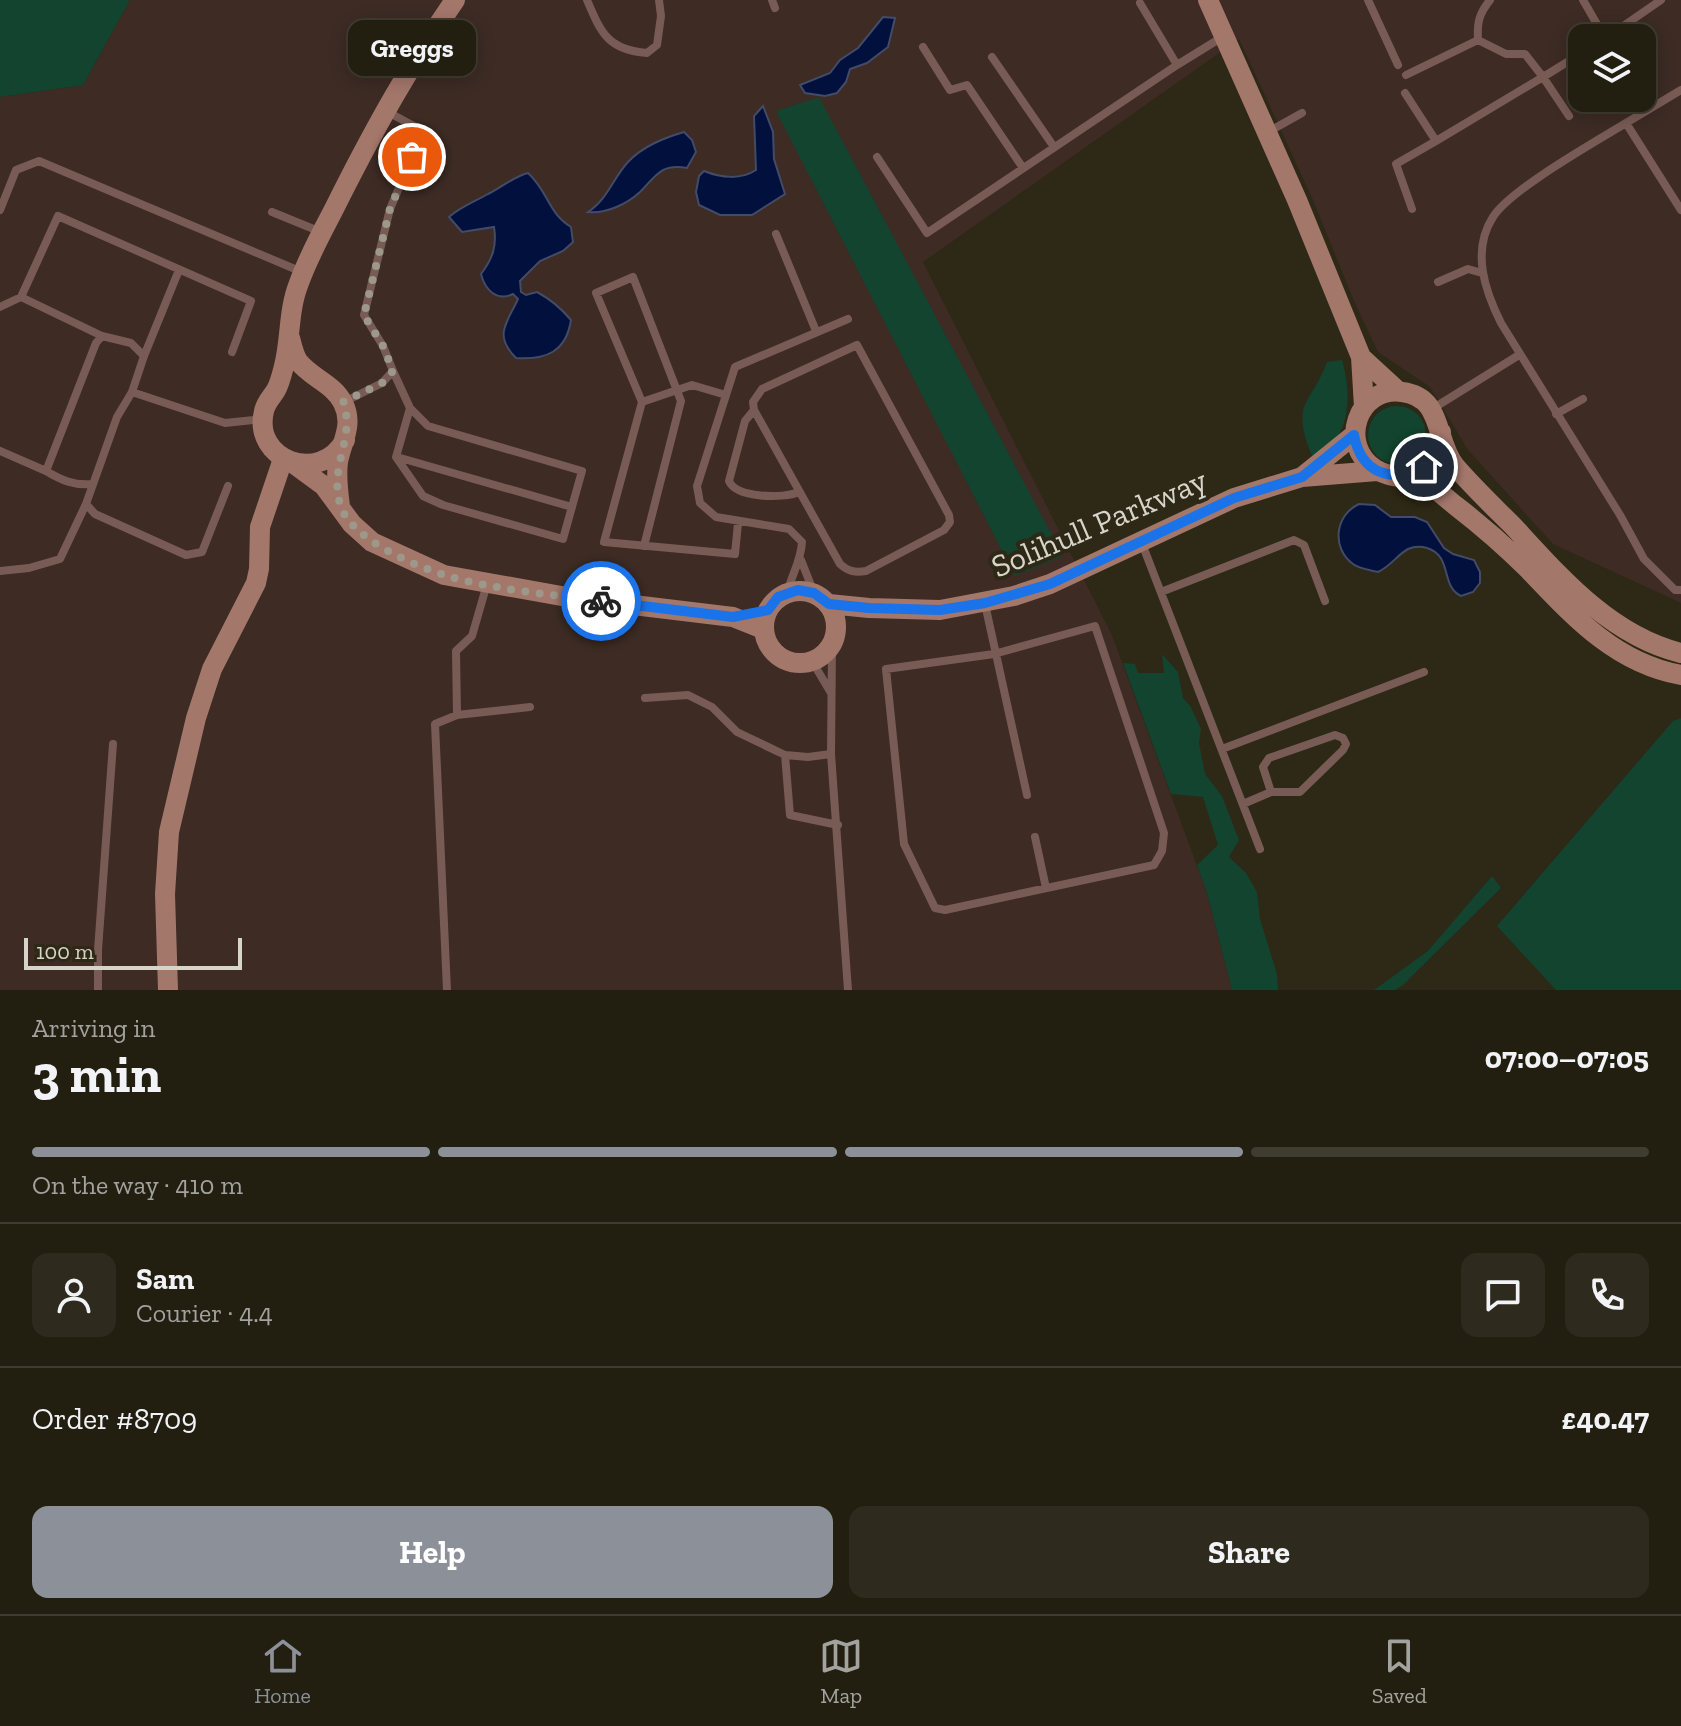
<!DOCTYPE html>
<meta charset="utf-8">
<style>
:root{--surface:#221e10;--page:#2e2b1e;--text:#f1f3f6;--muted:#a2a29f;--line:#3f3c30;--accent:#8c9099}
body{margin:0;font-family:"Zilla Slab",serif;background:var(--page);color:var(--text);height:100vh;display:flex;flex-direction:column;font-size:30px;white-space:nowrap}
*{box-sizing:border-box;margin:0}
p{font-size:26px;color:var(--muted)}
.icon{flex:none;width:44px;height:44px;fill:none;stroke:currentColor;stroke-width:2;stroke-linecap:round;stroke-linejoin:round}
.map{position:relative;height:990px;overflow:hidden}
.panel{display:flex;flex-direction:column;background:var(--surface);flex:1}
.panel>*{flex:none}
.tools{position:absolute;left:1568px;top:24px;display:grid;gap:16px}
.tools a{display:grid;place-items:center;width:88px;height:88px;border-radius:16px;background:var(--surface);box-shadow:0 4px 20px #0003,0 0 0 2px var(--line);font-size:40px}
.scale{position:absolute;left:24px;bottom:20px;width:218px;box-sizing:border-box;padding-left:8px;border:4px solid #d7d4c9;border-top:0;font-size:22px;line-height:28px;white-space:nowrap;color:#d7d4c9;-webkit-text-stroke:6px #2e2816;paint-order:stroke}
.pin{position:absolute;display:grid;place-items:center;width:68px;height:68px;color:#fff;margin:-34px;border:4px solid #fff;border-radius:50%;box-shadow:0 2px 8px #0007}
.courier{position:absolute;display:grid;place-items:center;width:80px;height:80px;margin:-40px;border:6px solid #1a73e8;border-radius:50%;background:#fff;color:#222;box-shadow:0 2px 10px #0007}
.bubble{position:absolute;height:56px;border-radius:16px;background:var(--surface);box-shadow:0 4px 20px #0003,0 0 0 2px var(--line);font-size:26px;font-weight:700;line-height:56px;text-align:center}
.head em{font-style:normal;font-weight:700}
.head div{display:flex;flex-direction:column-reverse}
.head{display:flex;align-items:center;justify-content:space-between;height:136px;padding:0 32px}
h1{font-size:52px;font-weight:700;line-height:60px}
.bar{display:grid;grid-template-columns:repeat(4,1fr);gap:12px 8px;align-content:center;height:96px;padding:0 32px}
.bar i{height:10px;border-radius:6px;background:var(--line)}
.bar .active{background:var(--accent)}
.bar p{grid-column:span 4}
.line{display:flex;align-items:center;gap:20px;padding:0 32px;border-top:2px solid var(--line)}
.line div{flex:1}
.round{display:grid;place-items:center;flex:none;width:84px;height:84px;border-radius:16px;background:var(--page)}
.primary-button{display:flex;gap:16px;margin-top:auto;padding:16px 32px}
.primary-button a{flex:1;height:92px;border-radius:16px;background:var(--accent);color:#fff;font-size:32px;font-weight:700;line-height:92px;text-align:center}
.primary-button a+a{background:var(--page);color:var(--text)}
.dock{display:flex;justify-content:space-around;align-items:center;height:112px;border-top:2px solid var(--line);background:var(--surface);font-size:22px;color:var(--muted)}
.dock a{display:grid;justify-items:center;gap:4px}
.dock .active{color:var(--accent)}
.map>svg:first-child{display:block}
.commercial{fill:#3d2b24;fill-rule:evenodd}
.green{fill:#12442f}
.water{fill:#02103d;stroke:#424b67;stroke-width:2}
.lines{fill:none;stroke-linecap:round;stroke-linejoin:round}
.lane{stroke:#785b54;stroke-width:8}
.secondary{stroke:#a4776b;stroke-width:20}
.done{stroke:#9c988a;stroke-width:8;stroke-dasharray:0 14.4}
.route{stroke:#1a73e8;stroke-width:10}
.labels{text-anchor:middle;dominant-baseline:central;stroke-width:8;stroke-linejoin:round;paint-order:stroke}
.street-label{font-size:32px;fill:#d7d4c9;stroke:#2e2816}
</style>
<div class="map">
<svg width="1681" height="990" viewBox="0 0 1681 990">
<rect width="100%" height="100%" fill="#2e2816"/>
<path class="commercial" d="M130,0H1681V603L1553,544L1468,450L1430,387L1378,352L1354,301L1313,200L1239,39L923,262L1112,635L1207,893L1232,990H0V97L83,85ZM1582,38H1642V98H1582Z"/>
<path class="green" d="M0,0H130L83,85L0,97Z
M819,97L1063,556L1015,576L776,111Z
M1342,360C1352,393 1352,443 1312,456C1290,401 1310,407 1327,362Z
M1368 435a29 29 0 1 1 58 0a29 29 0 1 1-58 0Z
M1162,654L1178,672L1183,698L1191,707L1201,729L1199,743L1205,774L1222,796L1239,840L1229,857L1246,873L1257,892L1260,919L1277,974L1278,990H1232L1207,893L1197,865L1218,845L1203,797L1171,794L1123,663L1135,664L1138,673H1164Z
M1681,718V990H1556L1497,926L1673,721Z
M1492,876L1501,888L1403,985L1395,990H1343H1374L1428,951Z"/>
<path class="water" d="M883,17L895,18L888,47L867,63L850,69L846,82L837,93L825,96L805,93L800,85L830,73L840,60L858,48Z
M763,106L773,132L774,159L785,194L752,215H720L699,205L696,192L699,176L704,171C721,178 741,180 756,170L754,116Z
M684,132L692,140L696,152L687,168C661,163 656,176 640,192C627,204 606,214 588,212C608,199 613,178 628,162C643,146 664,138 684,132Z
M528,173C548,191 548,213 571,227L573,242L563,251L540,261L520,281L521,292L526,295L537,292C550,299 561,308 571,320C566,352 546,360 516,358C493,335 507,323 518,299L513,294C497,302 485,290 481,274C493,258 497,246 494,227L462,232L449,217C462,206 474,202 488,194C502,187 513,177 528,173Z
M1359,504L1375,505L1391,517H1415L1427,522L1444,548L1453,554L1474,560L1480,572V583L1473,592L1461,596C1440,586 1453,556 1427,548C1420,546 1415,546 1408,549C1397,555 1391,566 1378,572C1370,570 1360,569 1353,564C1331,548 1335,515 1359,504Z"/>
<g class="lines">
<path class="lane" d="M587,0C601,33 608,50 647,53L657,45L661,16L659,0
M772,0L775,8
M1368,0L1398,65
M1583,0L1605,38
M1140,3L1177,65
M1606,38L1661,0
M1478,40L1506,54H1525L1543,77L1582,53
M923,47L950,90L967,85L1023,168
M992,57L1054,147
M1406,75L1478,40C1477,22 1479,14 1490,0
M1405,93L1436,141L1543,77L1569,116
M1626,123L1681,90
M1268,132L1302,113
M877,157L927,233L1177,65L1224,36
M1412,209L1396,164L1436,141
M0,210L16,170L39,161L302,272
M1681,210L1626,123C1595,142 1511,189 1493,217C1471,251 1485,291 1501,323L1620,515L1644,559L1675,590H1681
M272,212L321,232
M776,234L816,331
M1438,282L1468,269L1482,273
M21,297L58,216L251,301L232,352
M0,307L21,297L102,336
M857,345L949,515L950,522L944,530L866,571C854,573 848,571 840,564L754,410L753,402L762,389Z
M144,356L179,270
M393,371L410,408L428,426L582,471L563,539L443,505L423,496L396,457L410,408
M344,402L382,383L393,371L383,346L364,315L390,209L423,131L386,111
M642,402L692,385L726,395
M1432,409L1519,355
M754,410L745,421L729,481C736,498 783,499 799,492
M1556,414L1583,399
M0,451L46,471
M397,457L572,507
M93,484C74,486 61,480 46,471L96,343L102,336L131,343L144,356L132,392
M228,486L202,552L186,555L95,514L86,504L117,417L132,392L225,423L262,419
M1141,541L1260,849
M644,546L681,401L633,277L596,293L642,402L604,542L735,554L738,523
M801,560L814,593
M0,571L29,568L60,559L86,504
M1161,592L1294,540L1304,545L1325,601
M787,593C792,574 801,561 802,542L789,529L716,517L700,503L697,486L735,367L848,319
M985,604L1027,795
M1095,626L1164,833L1162,851L1154,865L945,910L935,908L904,844L886,669L994,654Z
M832,646L831,754L848,990
M812,661L831,693
M645,698L688,695L712,707L737,732L785,755L808,757L831,754
M457,715L530,707
M1222,749L1424,672
M785,755L790,815L838,825
M1243,804L1271,792L1263,767L1269,758L1335,735L1343,738L1346,744L1343,750L1300,792H1271
M1035,837L1046,888
M98,990V950L113,744
M447,990L435,724L457,715L456,651L472,636L487,584"/>
<path class="secondary" d="M1208,0L1297,200L1361,357L1364,407
M290,338C292,346 294,355 298,361C311,378 334,384 343,403C354,424 342,441 338,462C336,477 338,491 340,506
M1361,357L1398,391
M345,440C321,485 252,461 264,411C266,402 272,397 276,390C280,383 282,374 284,366C291,339 288,310 299,283C310,252 327,224 341,195C377,124 410,65 455,0
M294,464L324,486L352,524L372,542L444,575L567,597L733,617L763,629
M1400,476C1425,471 1436,457 1441,432
M1302,477L1354,435
M764 627a36 36 0 1 1 72 0a36 36 0 1 1-72 0Z
M829,604L869,608L940,610L1014,596L1050,584L1234,498L1302,477L1377,471
M1681,653C1611,636 1561,578 1514,527C1494,507 1473,487 1455,466C1434,440 1444,397 1402,392C1357,386 1338,445 1375,469C1390,479 1411,476 1427,484C1437,489 1447,499 1456,506C1482,526 1506,547 1529,570C1573,616 1615,663 1681,675
M168,990L165,894L169,832L196,718L212,669L256,583L259,569L260,527L283,459"/>
</g>
<g class="lines">
<path class="done" d="M412,157L390,209L364,315L383,346L393,371L382,383L343,402C356,437 329,465 340,504C349,538 413,565 444,575C494,590 549,594 601,601"/>
<path class="route" d="M601,601L733,617L768,610L778,597L798,590L814,593L829,604L869,608L940,610L985,603L1050,584L1234,498L1302,477L1354,435C1361,473 1391,484 1424,467"/>
</g>
<g class="labels">
<g class="street-label">
<text transform="translate(1099 523) rotate(-23)">Solihull Parkway</text>
</g>
</g>
</svg>
<div class="tools">
<a><svg class="icon" aria-label="layers" viewBox="0 0 24 24"><path d="M12 4l9 5-9 5-9-5zM3 14l9 5 9-5"/></svg></a>
</div>
<div class="scale">100 m</div>
<div class="pin" style="left:412px;top:157px;background:#ea580c"><svg class="icon" aria-label="bag" viewBox="0 0 24 24"><path d="M5 8h14l-1 12H6zM9 8a3 3 0 0 1 6 0"/></svg></div>
<div class="pin" style="left:1424px;top:467px;background:#1f2937"><svg class="icon" aria-label="home" viewBox="0 0 24 24"><path d="M3 11l9-7 9 7M6 9v11h12V9"/></svg></div>
<div class="courier" style="left:601px;top:601px"><svg class="icon" aria-label="bike" viewBox="0 0 24 24"><circle cx="6" cy="16" r="4"/><circle cx="18" cy="16" r="4"/><path d="M6 16l4-8h5l3 8M10 8l3 8H6M13 5h3"/></svg></div>
<div class="bubble" style="left:348px;top:20px;width:128px">Greggs</div>
</div>
<section class="panel">
<div class="head"><div><h1>3 min</h1><p>Arriving in</p></div><em>07:00–07:05</em></div>
<div class="bar"><i class="active"></i><i class="active"></i><i class="active"></i><i></i><p>On the way · 410 m</p></div>
<div class="line" style="height:144px"><a class="round"><svg class="icon" aria-label="person" viewBox="0 0 24 24"><circle cx="12" cy="8" r="4"/><path d="M4 21q1-7 8-7t8 7"/></svg></a><div><b>Sam</b><p>Courier · 4.4</p></div><a class="round"><svg class="icon" aria-label="chat" viewBox="0 0 24 24"><path d="M4 5h16v11H9l-5 4z"/></svg></a><a class="round"><svg class="icon" aria-label="phone" viewBox="0 0 24 24"><path d="M5 4h4l2 5-3 2q2 4 5 5l2-3 5 2v4C11 20 4 13 5 4z"/></svg></a></div>
<div class="line" style="height:104px"><div>Order #8709</div><b>£40.47</b></div>
<div class="primary-button"><a>Help</a><a>Share</a></div>
</section>
<nav class="dock">
<a class="active"><svg class="icon" aria-label="home" viewBox="0 0 24 24"><path d="M3 11l9-7 9 7M6 9v11h12V9"/></svg>Home</a>
<a><svg class="icon" aria-label="map" viewBox="0 0 24 24"><path d="M3 6l6-2 6 2 6-2v14l-6 2-6-2-6 2zM9 4v14M15 6v14"/></svg>Map</a>
<a><svg class="icon" aria-label="saved" viewBox="0 0 24 24"><path d="M7 4h10v16l-5-4-5 4z"/></svg>Saved</a>
</nav>
